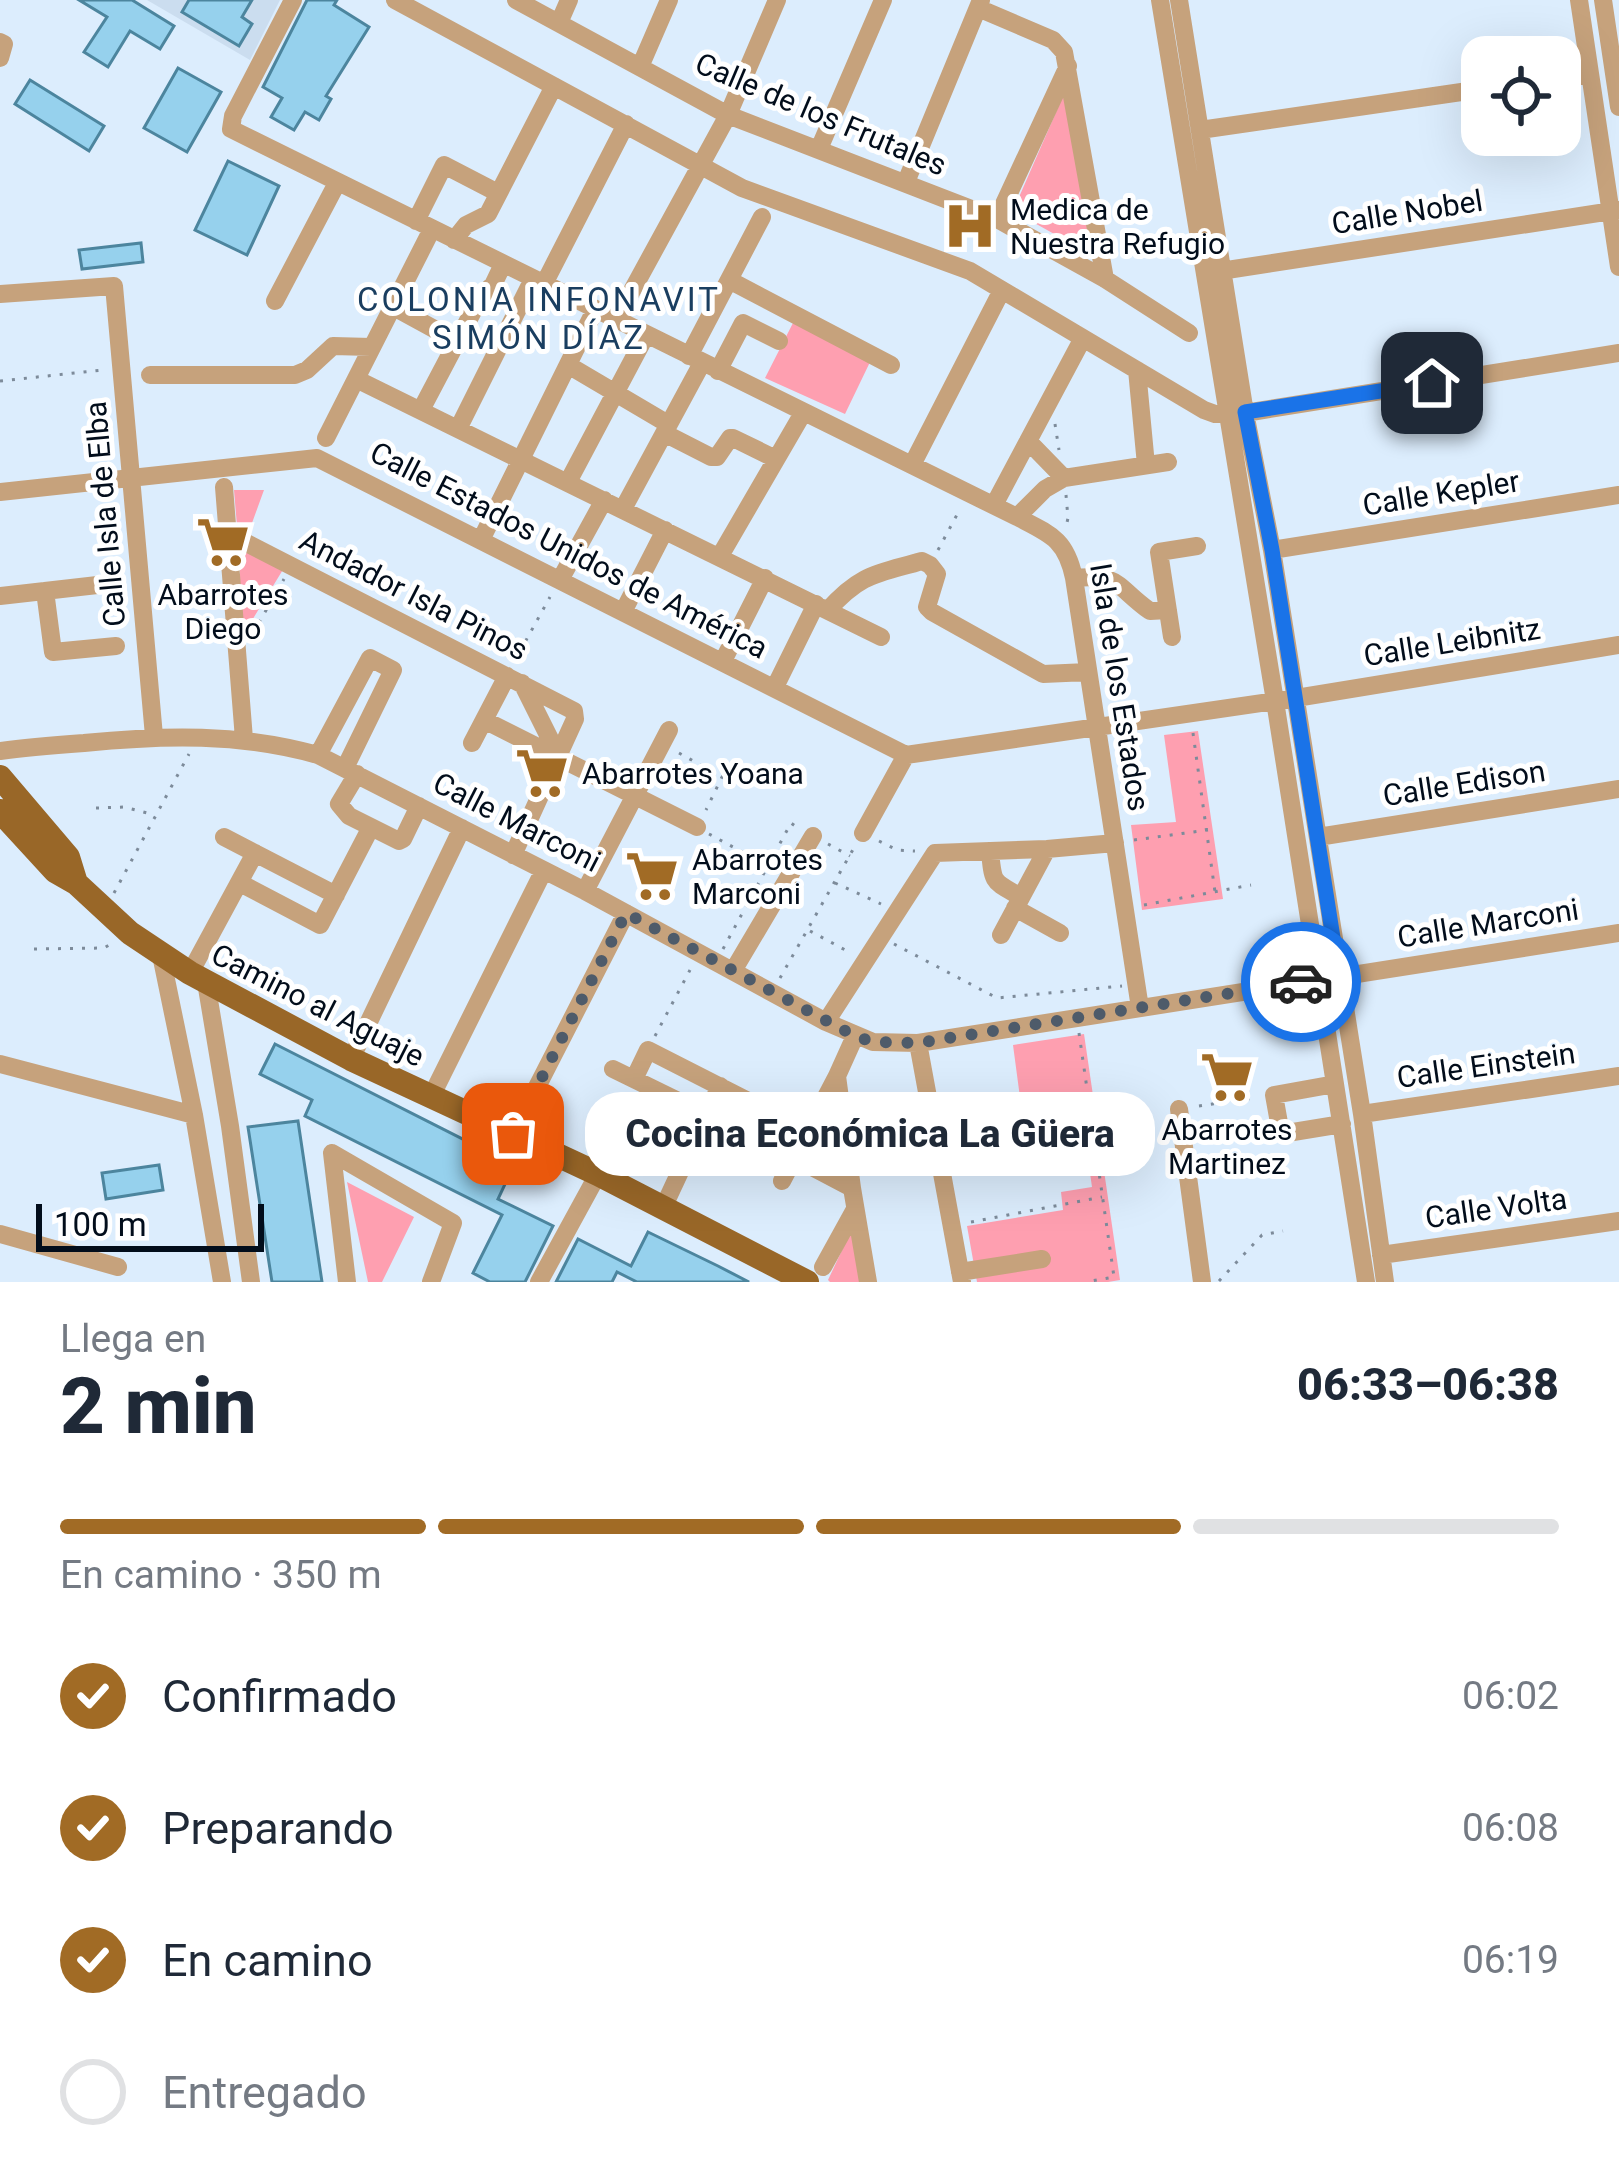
<!DOCTYPE html>
<html lang="es">
<meta charset="utf-8">
<style>
:root{--surface:#fff;--page:#f2f2f3;--text:#1f2937;--muted:#747a83;--line:#e0e1e3;--accent:#a16b25}
body{margin:0;font-family:Roboto,sans-serif;background:var(--page);color:var(--text);height:100vh;display:flex;flex-direction:column;font-size:45px;white-space:nowrap}
*{box-sizing:border-box;margin:0}
p{font-size:39px;color:var(--muted)}
.icon{flex:none;width:66px;height:66px;fill:none;stroke:currentColor;stroke-width:2;stroke-linecap:round;stroke-linejoin:round}
.map{position:relative;height:1282px;overflow:hidden}
.side{display:flex;flex-direction:column;background:var(--surface);flex:1}
.side>*{flex:none}
.tools{position:absolute;left:1461px;top:36px;display:grid;gap:24px}
.tools a{display:grid;place-items:center;width:120px;height:120px;border-radius:24px;background:var(--surface);box-shadow:0 12px 48px #0002;font-size:60px}
.scale{position:absolute;left:36px;bottom:30px;width:228px;box-sizing:border-box;padding-left:12px;border:6px solid #020d1b;border-top:0;font-size:33px;line-height:42px;white-space:nowrap;color:#020d1b;-webkit-text-stroke:9px #fff;paint-order:stroke}
.pin{position:absolute;display:grid;place-items:center;width:102px;height:102px;color:#fff;margin:-51px;border-radius:24px;box-shadow:0 6px 18px #0006}
.courier{position:absolute;display:grid;place-items:center;width:120px;height:120px;margin:-60px;border:9px solid #1a73e8;border-radius:50%;background:#fff;color:#222;box-shadow:0 3px 15px #0007}
.bubble{position:absolute;height:84px;border-radius:36px;background:var(--surface);box-shadow:0 12px 48px #0002;font-size:39px;font-weight:800;line-height:84px;text-align:center}
.headline em{font-style:normal;font-weight:800}
.headline div{display:flex;flex-direction:column-reverse}
.headline{display:flex;align-items:center;justify-content:space-between;height:204px;padding:0 60px}
h1{font-size:78px;font-weight:800;line-height:90px}
.bar{display:grid;grid-template-columns:repeat(4,1fr);gap:18px 12px;align-content:center;height:144px;padding:0 60px}
.bar i{height:15px;border-radius:9px;background:var(--line)}
.bar .active{background:var(--accent)}
.bar p{grid-column:span 4}
ol{padding:0 60px;list-style:none}
li{display:flex;align-items:center;gap:36px;height:132px}
li p{margin-inline-start:auto}
li .icon{padding:12px;border-radius:50%;background:var(--accent);color:#fff;stroke-width:4}
li:last-child{color:var(--muted)}
li i{width:66px;height:66px;border:6px solid var(--line);border-radius:50%}
.map>svg:first-child{display:block}
.built{fill:#cbddef}
.green{fill:#fe9fb0}
.building{fill:#96d1ed;stroke:#4c859e;stroke-width:3}
.lines{fill:none;stroke-linecap:round;stroke-linejoin:round}
.path{stroke:#7d8b9a;stroke-width:3;stroke-dasharray:3 9;stroke-linecap:butt}
.minor{stroke:#c6a27c;stroke-width:18}
.major{stroke:#996728;stroke-width:24}
.done{stroke:#4e5b6a;stroke-width:12;stroke-dasharray:0 21.6}
.route{stroke:#1a73e8;stroke-width:15}
.labels{text-anchor:middle;dominant-baseline:central;stroke-width:10;stroke-linejoin:round;paint-order:stroke}
.street-label{font-size:30px;fill:#020d1b;stroke:#fff}
.poi-label{font-size:30px;fill:#020d1b;stroke:#fff;text-anchor:start}
.neighbourhood-label{font-size:33px;letter-spacing:3px;fill:#1a3e60;stroke:#fff}
</style>
<div class="map">
<svg width="1619" height="1282" viewBox="0 0 1619 1282">
<rect width="100%" height="100%" fill="#dcedfd"/>
<path class="built" d="M147,0H280L250,60Z"/>
<path class="green" d="M1064,94L1092,255L1013,211Z
M794,321L871,360L845,414L765,378Z
M234,490H264L248,534L237,526Z
M240,545L284,568L240,640Z
M1198,731L1223,899L1142,910L1131,825L1176,822L1164,735Z
M1084,1034L1120,1280L1108,1282H977L967,1226L1063,1210L1061,1192L1092,1187L1081,1111L1023,1120L1013,1045Z
M831,1094L844,1174L803,1152Z
M347,1182L414,1217L382,1282H368Z
M853,1227L864,1282H830L828,1280Z"/>
<path class="building" d="M79,0H132L174,26L160,49L130,31L108,67L84,52L107,17Z
M189,0H252L242,17L252,24L239,46L182,12Z
M307,0H337L334,5L369,27L326,96L331,99L319,120L305,112L294,130L271,117L282,98L263,87Z
M178,68L221,92L187,152L144,128Z
M30,80L104,126L89,151L15,104Z
M228,161L279,186L247,255L195,230Z
M141,243L143,262L82,269L79,250Z
M275,1044L514,1165L498,1199L553,1226L525,1282H490L473,1273L502,1215L305,1116L312,1100L260,1074Z
M298,1121L322,1282H272L248,1127Z
M159,1165L163,1190L106,1199L102,1173Z
M648,1232L718,1266L749,1282H637L617,1272L612,1282H556L578,1239L631,1266Z"/>
<g class="lines">
<path class="path" d="M0,381L103,370
M1055,424L1059,450
M1066,495L1068,518L1066,527
M938,550L959,511
M253,633L284,579
M514,662L550,597
M1193,733L1215,892
M679,753L722,777L706,810
M96,808L124,807L155,815
M709,834L768,866
M1134,840L1208,830
M879,841L897,850L915,851
M828,844L850,856
M835,883L881,904
M114,893L189,754
M1144,905L1251,885
M810,931L849,952
M894,944L997,998L1122,986
M34,949L104,948L114,942
M723,949L791,823L798,828
M780,978L855,846
M1079,1033L1114,1277L1085,1282
M655,1036L690,970
M1199,1106L1254,1098
M1034,1151V1128L1089,1118
M971,1222L1102,1197
M1219,1281L1262,1235L1283,1231"/>
<path class="minor" d="M293,0L233,116L231,129L1017,517C1050,534 1066,539 1074,578L1140,1008
M395,0L742,188L970,271L1204,410L1215,414L1245,413L1619,353
M516,0L728,115L997,219L1105,279L1189,333
M1160,0L1275,701L1366,1282
M1179,0L1245,413L1272,550L1362,1114L1385,1282
M1579,0L1619,267
M1603,0L1619,107
M978,8L1053,40L1064,52L1105,279
M559,23L569,0
M0,42L4,44L0,58
M640,67L669,0
M1560,78L1589,74
M1200,130L1482,89
M819,149L883,0
M906,182L981,0
M997,219L1068,66
M416,221L444,165L498,193
M454,240L466,225L488,214L554,86
M1214,272L1619,210
M729,280L891,365
M544,284L626,124
M0,294L114,286L154,736
M275,301L337,183
M392,306L458,342
M616,320L728,115L777,0
M689,356L762,217
M568,365L668,424
M1137,370L1146,465
M718,371L743,323L779,341
M150,375H295L307,370L333,346L371,347
M356,379L881,637
M421,410L481,296L493,285L503,264
M458,429L533,279
M664,433L711,457H717L730,438H733L776,459
M326,438L432,229
M1028,441L1064,478
M912,465L1002,290
M568,482L646,335
M224,487L244,739
M0,492L317,458L906,755L1296,698L1619,645
M994,505L1083,338
M623,509L702,363
M1017,517L1045,489L1064,478L1168,462
M227,533L574,711L575,719L513,855
M481,540L595,310
M1272,550L1619,495
M720,556L803,413
M1074,578C1122,574 1115,586 1150,611L1168,610
M560,580L604,500
M45,591L53,652L116,646
M0,596L115,583
M828,610C861,573 877,574 922,561L930,565L937,574L927,607L932,612L1043,674L1088,672
M623,612L665,530
M1172,637L1159,552L1197,546
M723,661L765,578
M522,683L559,757
M775,687L816,604
M484,720L697,827
M472,743L507,676
M0,751C28,747 56,745 84,743C164,735 240,733 318,755L585,891L826,1022L873,1042L918,1043L1619,933
M318,755L370,658L393,670L345,768
M357,774L339,804L349,816L399,841L403,839L419,806
M863,833L906,755
M224,837L336,895
M1318,837L1619,789
M990,851C993,885 993,881 1021,897
M240,883L320,925L371,827
M585,891L669,730
M1015,908L1060,933
M1001,935L1047,849
M161,955L194,1115L222,1282
M733,971L813,836
M190,973L255,853
M206,982L230,1126L251,1282
M826,1022L935,853L1047,849L1115,843
M855,1036L837,1076L852,1188L868,1282
M918,1043L962,1282
M351,1059L462,828
M0,1064L194,1115
M613,1069L707,1115
M634,1079L648,1050L758,1106
M1335,1084L1274,1095L1281,1134L1342,1124
M431,1097L544,870
M1179,1109L1202,1282
M1362,1114L1619,1076
M513,1134L626,913
M332,1153L453,1223L431,1282
M332,1153L347,1282
M795,1158L852,1188
M782,1181L837,1076
M664,1206L720,1086
M0,1234L118,1267
M1381,1255L1619,1221
M823,1267L855,1209
M960,1272L1042,1259
M539,1282L598,1174"/>
<path class="major" d="M0,777L68,857L76,883
M0,811L55,871L76,883L130,933L190,973L351,1059L598,1174L807,1282"/>
</g>
<g class="lines">
<path class="done" d="M513,1134L626,913L855,1036L873,1042L918,1043L1301,982"/>
<path class="route" d="M1301,982L1339,976L1272,550L1245,412L1432,383"/>
</g>
<defs>
<g id="hospital-bare" transform="scale(4.14)"><path d="M-5-5h3v3.5h4V-5h3V5h-3V1.5h-4V5h-3Z" fill="#a16b25" stroke="#fff" stroke-width="2.5" paint-order="stroke"/></g>
<g id="supermarket-bare" transform="scale(4.14)"><path d="M-6-5.5h2.5l.6 2H6L4.5 2H-2.5L-4.4-4H-6ZM-1.5 3.2a1.3 1.3 0 1 0 .1 0ZM3 3.2a1.3 1.3 0 1 0 .1 0Z" fill="#a16b25" stroke="#fff" stroke-width="2.5" paint-order="stroke"/></g>
</defs>
<g fill-rule="evenodd">
<use href="#hospital-bare" x="970" y="226"/>
<use href="#supermarket-bare" x="223" y="542"/>
<use href="#supermarket-bare" x="542" y="773"/>
<use href="#supermarket-bare" x="652" y="876"/>
<use href="#supermarket-bare" x="1227" y="1077"/>
</g>
<g class="labels">
<g class="street-label">
<text transform="translate(821 114) rotate(23)">Calle de los Frutales</text>
<text transform="translate(1407 212) rotate(-9)">Calle Nobel</text>
<text transform="translate(1441 493) rotate(-9)">Calle Kepler</text>
<text transform="translate(105 514) rotate(-95)">Calle Isla de Elba</text>
<text transform="translate(569 550) rotate(27)">Calle Estados Unidos de América</text>
<text transform="translate(414 595) rotate(27)">Andador Isla Pinos</text>
<text transform="translate(1452 642) rotate(-9)">Calle Leibnitz</text>
<text transform="translate(1120 687) rotate(81)">Isla de los Estados</text>
<text transform="translate(1464 783) rotate(-9)">Calle Edison</text>
<text transform="translate(517 822) rotate(27)">Calle Marconi</text>
<text transform="translate(1488 923) rotate(-9)">Calle Marconi</text>
<text transform="translate(318 1005) rotate(27)">Camino al Aguaje</text>
<text transform="translate(1486 1065) rotate(-8)">Calle Einstein</text>
<text transform="translate(1496 1208) rotate(-8)">Calle Volta</text>
</g>
<g class="poi-label">
<text x="1010" y="209">Medica de<tspan x="1010" dy="34">Nuestra Refugio</tspan></text>
<text x="223" y="594" text-anchor="middle">Abarrotes<tspan x="223" dy="34">Diego</tspan></text>
<text x="582" y="773">Abarrotes Yoana</text>
<text x="692" y="859">Abarrotes<tspan x="692" dy="34">Marconi</tspan></text>
<text x="1227" y="1129" text-anchor="middle">Abarrotes<tspan x="1227" dy="34">Martinez</tspan></text>
</g>
<g class="neighbourhood-label">
<text x="539" y="299">COLONIA INFONAVIT<tspan x="539" dy="38">SIMÓN DÍAZ</tspan></text>
</g>
</g>
</svg>
<div class="tools">
<a><svg class="icon" aria-label="locate" viewBox="0 0 24 24"><circle cx="12" cy="12" r="6"/><path d="M12 2v4M12 18v4M2 12h4M18 12h4"/></svg></a>
</div>
<div class="scale">100 m</div>
<div class="pin" style="left:513px;top:1134px;background:#ea580c"><svg class="icon" aria-label="bag" viewBox="0 0 24 24"><path d="M5 8h14l-1 12H6zM9 8a3 3 0 0 1 6 0"/></svg></div>
<div class="pin" style="left:1432px;top:383px;background:#1f2937"><svg class="icon" aria-label="home" viewBox="0 0 24 24"><path d="M3 11l9-7 9 7M6 9v11h12V9"/></svg></div>
<div class="courier" style="left:1301px;top:982px"><svg class="icon" aria-label="car" viewBox="0 0 24 24"><path d="M5 17H2v-5l4-1 3-4h7l3 4 3 1v5h-3M9 17h6M6 11h13"/><circle cx="7" cy="17" r="2"/><circle cx="17" cy="17" r="2"/></svg></div>
<div class="bubble" style="left:585px;top:1092px;width:570px">Cocina Económica La Güera</div>
</div>
<section class="side">
<div class="headline"><div><h1>2 min</h1><p>Llega en</p></div><em>06:33–06:38</em></div>
<div class="bar"><i class="active"></i><i class="active"></i><i class="active"></i><i></i><p>En camino · 350 m</p></div>
<ol>
<li><svg class="icon" aria-label="check" viewBox="0 0 24 24"><path d="M5 12l5 5 9-10"/></svg>Confirmado<p>06:02</p></li>
<li><svg class="icon" aria-label="check" viewBox="0 0 24 24"><path d="M5 12l5 5 9-10"/></svg>Preparando<p>06:08</p></li>
<li><svg class="icon" aria-label="check" viewBox="0 0 24 24"><path d="M5 12l5 5 9-10"/></svg>En camino<p>06:19</p></li>
<li><i></i>Entregado</li>
</ol>
</section>
